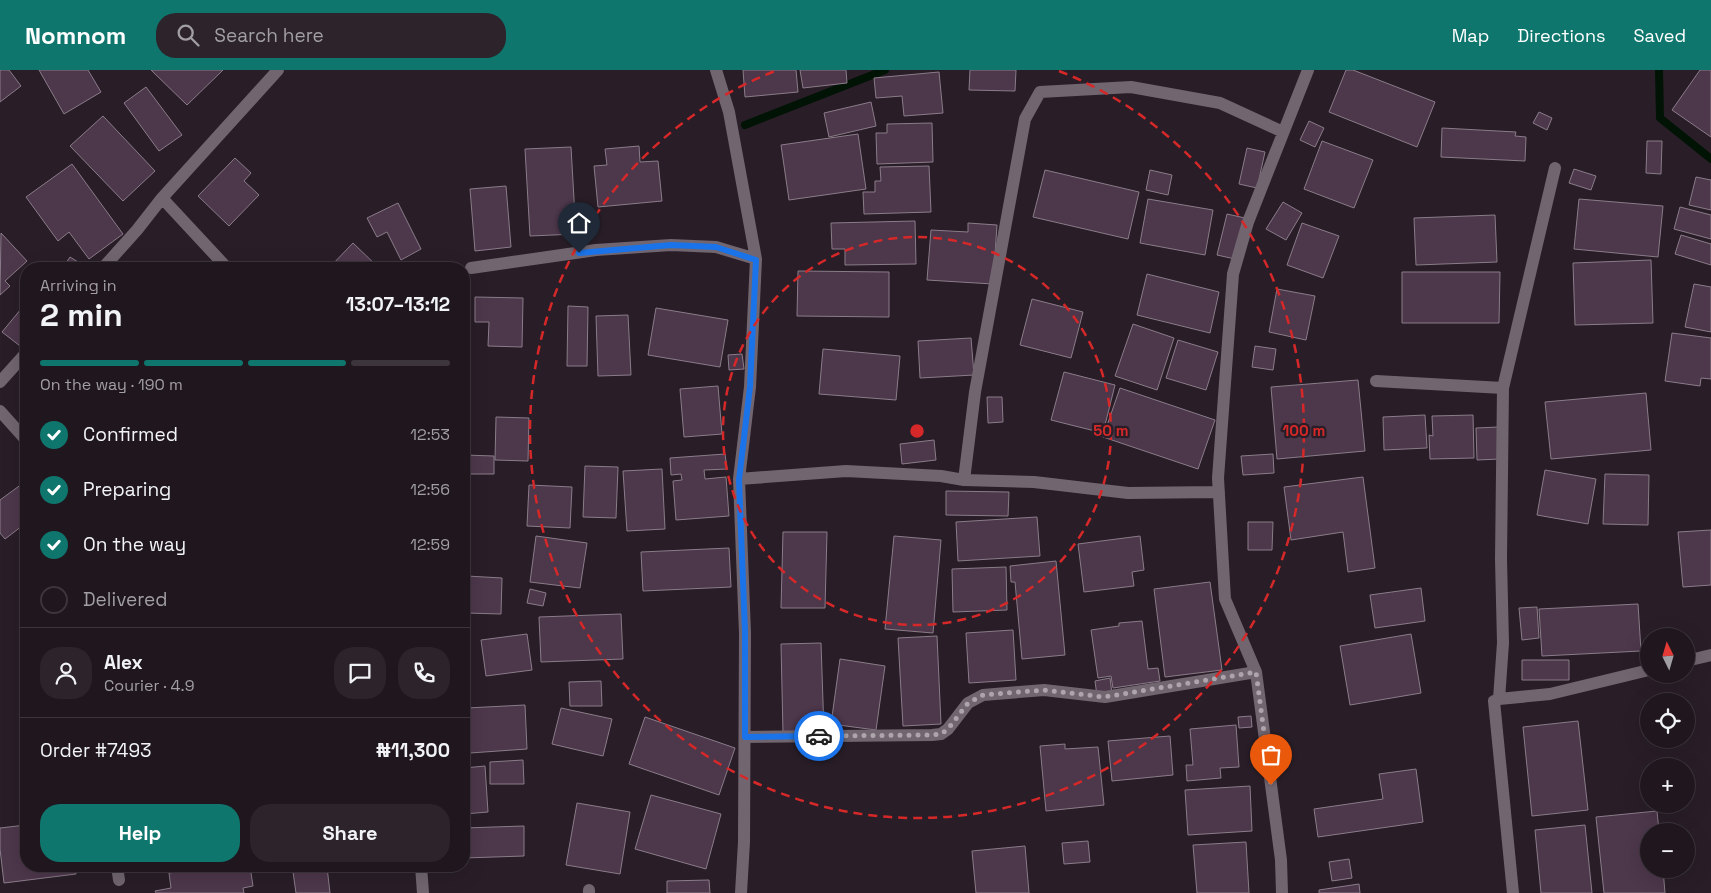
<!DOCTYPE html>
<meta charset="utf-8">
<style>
:root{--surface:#1f161e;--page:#2c232b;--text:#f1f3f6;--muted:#a19fa4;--line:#3c353c;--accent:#0f766e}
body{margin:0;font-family:"Space Grotesk",sans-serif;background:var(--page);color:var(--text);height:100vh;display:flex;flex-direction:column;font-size:19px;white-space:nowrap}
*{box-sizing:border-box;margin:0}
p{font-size:16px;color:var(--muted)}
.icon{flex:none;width:28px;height:28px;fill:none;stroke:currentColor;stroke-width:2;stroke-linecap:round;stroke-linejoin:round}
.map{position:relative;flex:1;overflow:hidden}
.sheet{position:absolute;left:20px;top:192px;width:450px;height:610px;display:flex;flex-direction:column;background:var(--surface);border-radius:20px;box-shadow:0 5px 20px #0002,0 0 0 1px var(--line)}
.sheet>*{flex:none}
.needle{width:32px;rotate:355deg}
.buttons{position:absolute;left:1640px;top:558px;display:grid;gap:10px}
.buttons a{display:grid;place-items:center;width:55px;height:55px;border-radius:50%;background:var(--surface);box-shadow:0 5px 20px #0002,0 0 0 1px var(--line);font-size:25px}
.pin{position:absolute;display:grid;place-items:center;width:42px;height:42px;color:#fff;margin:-51px -21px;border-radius:50% 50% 50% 0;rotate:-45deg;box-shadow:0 0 5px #0007}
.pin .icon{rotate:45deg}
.courier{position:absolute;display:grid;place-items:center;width:50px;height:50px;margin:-25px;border:4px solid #1a73e8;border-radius:50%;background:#fff;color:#222;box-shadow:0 1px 6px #0007}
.summary em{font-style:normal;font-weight:700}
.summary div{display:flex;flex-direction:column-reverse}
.summary{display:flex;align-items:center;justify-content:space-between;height:85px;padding:0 20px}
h1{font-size:32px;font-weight:700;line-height:38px}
.bar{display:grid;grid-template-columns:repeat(4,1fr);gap:8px 5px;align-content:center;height:60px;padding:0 20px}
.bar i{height:6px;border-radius:4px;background:var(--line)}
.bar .selected{background:var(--accent)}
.bar p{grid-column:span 4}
.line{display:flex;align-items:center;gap:12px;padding:0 20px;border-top:1px solid var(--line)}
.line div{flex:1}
.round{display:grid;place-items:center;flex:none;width:52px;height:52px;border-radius:20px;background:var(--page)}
ol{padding:0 20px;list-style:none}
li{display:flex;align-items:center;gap:15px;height:55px}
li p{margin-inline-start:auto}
li .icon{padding:5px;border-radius:50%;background:var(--accent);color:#fff;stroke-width:4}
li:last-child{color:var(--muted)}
li i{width:28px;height:28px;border:2px solid var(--line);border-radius:50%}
.primary-button{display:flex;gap:10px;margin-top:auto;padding:10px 20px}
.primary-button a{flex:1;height:58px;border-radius:20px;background:var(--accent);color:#fff;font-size:20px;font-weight:700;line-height:58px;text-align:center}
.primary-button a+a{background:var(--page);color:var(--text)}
header{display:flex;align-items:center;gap:30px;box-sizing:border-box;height:70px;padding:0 25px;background:var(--accent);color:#fff}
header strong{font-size:24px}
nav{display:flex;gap:28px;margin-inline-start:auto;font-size:18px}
.search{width:350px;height:45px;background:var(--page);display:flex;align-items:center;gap:12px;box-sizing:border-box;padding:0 18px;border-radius:20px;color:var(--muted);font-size:19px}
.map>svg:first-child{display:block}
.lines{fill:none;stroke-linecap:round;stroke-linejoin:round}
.stream{stroke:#001304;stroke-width:8}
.building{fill:#4d374b;stroke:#8a7c89}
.street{stroke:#716670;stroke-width:12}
.done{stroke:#ada4ac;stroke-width:5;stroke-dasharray:0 9}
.route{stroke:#1a73e8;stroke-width:6}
.ring{fill:none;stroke:#d62828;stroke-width:2.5;stroke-dasharray:9 6}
.centre{fill:#d62828;stroke:#291e28;stroke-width:2.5}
.ring-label{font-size:15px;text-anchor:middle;font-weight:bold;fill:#d62828;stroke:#291e28;stroke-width:4.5;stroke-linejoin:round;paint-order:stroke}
</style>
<header>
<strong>Nomnom</strong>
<div class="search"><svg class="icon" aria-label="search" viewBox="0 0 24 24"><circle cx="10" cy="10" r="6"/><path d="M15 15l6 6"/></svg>Search here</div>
<nav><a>Map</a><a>Directions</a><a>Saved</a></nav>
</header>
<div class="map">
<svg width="1711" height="823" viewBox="0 0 1711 823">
<rect width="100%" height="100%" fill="#291e28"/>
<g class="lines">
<path class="stream" d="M1659,0L1660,48L1711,89
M745,55L885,0"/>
</g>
<path class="building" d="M0,0H9L21,16L0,32Z
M39,0H88L101,22L64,44Z
M151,0H223L187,35Z
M743,0H796L798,22L745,27Z
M800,0H846L847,13L803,18Z
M970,0H1016L1015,21L969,20Z
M1346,0H1353L1435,32L1417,77L1329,42Z
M1700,0H1711V67L1672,40Z
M939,2L943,43L904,46L902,26L876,28L874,8Z
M146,17L182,65L159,81L124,33Z
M871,32L876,56L829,67L824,43Z
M1539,42L1552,48L1547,60L1533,53Z
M103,46L155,101L123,131L70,76Z
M1309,51L1324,58L1315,77L1300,70Z
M932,53L933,92L877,94L876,63H887V54Z
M1442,58L1516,62L1515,66L1526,67L1525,91L1441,87Z
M858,64L866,119L789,130L781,75Z
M1322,71L1373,90L1354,138L1304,119Z
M1647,71H1662L1661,104L1646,103Z
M639,76L640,92L658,91L662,131L598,137L594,96L607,95L605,79Z
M571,77L576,164L530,166L525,79Z
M1247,78L1265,82L1257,118L1239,114Z
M235,88L251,103L244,111L259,125L229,156L198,126Z
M72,94L123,164L89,189L69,162L58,171L26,127Z
M929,96L931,142L864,144L863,122H875V111H881L880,97Z
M1574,99L1596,106L1591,120L1569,113Z
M1045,100L1139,122L1128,169L1033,147Z
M1150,100L1172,105L1168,125L1146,120Z
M1696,107L1711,110V140L1689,135Z
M506,116L511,177L475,181L470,119Z
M1148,129L1213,140L1205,185L1140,173Z
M1579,129L1663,136L1658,187L1574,179Z
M1283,132L1302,143L1286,170L1266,159Z
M398,133L421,179L401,190L387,162L377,167L367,148Z
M1680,137L1711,145V169L1674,159Z
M1227,144L1245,148L1235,189L1217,185Z
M1495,145L1497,192L1416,195L1414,148Z
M915,151L916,194L845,195V179H832L831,153Z
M968,153L997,155L993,214L927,210L931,160L968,162Z
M1302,153L1339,166L1323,208L1287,195Z
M1,163L27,191L5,211L10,216L0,225Z
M1681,165L1711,174V195L1675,184Z
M353,173L380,199H328Z
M70,187L86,197L85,199H62Z
M1651,190L1653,253L1575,255L1573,193Z
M798,201L889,202V247L797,246Z
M1402,202H1500L1499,253H1402Z
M1147,204L1219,222L1210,263L1137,245Z
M1694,214L1711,217V262L1685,257Z
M1277,219L1315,226L1306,270L1269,262Z
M475,227L523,228L522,277L488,276L489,252H475Z
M1032,229L1083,242L1071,288L1020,275Z
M26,233V277L24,279L2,262Z
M568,236L588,237L587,296H567Z
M656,238L728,250L720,297L648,285Z
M628,245L631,305L598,306L596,246Z
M1133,254L1174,268L1157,320L1115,306Z
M1672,263L1711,268V309L1701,308L1700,316L1665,311Z
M971,268L974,305L920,308L918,271Z
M1178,270L1218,282L1206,320L1166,308Z
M1255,276L1276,279L1273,300L1252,297Z
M823,279L900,286L896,330L819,324Z
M742,284L744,299L729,300L728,285Z
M1064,302L1115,315L1103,363L1051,350Z
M1358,310L1365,381L1277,389L1271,317Z
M718,316L722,364L684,367L680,319Z
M1120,318L1215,350L1198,399L1103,367Z
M1646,323L1651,380L1551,389L1545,332Z
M987,327H1002L1003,352L988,353Z
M1425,345L1427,378L1384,380L1383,347Z
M1473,345L1474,388L1430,389L1429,365L1433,366L1432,346Z
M496,347L529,348L528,391L495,390Z
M1499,357L1500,389L1477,390L1476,358Z
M934,370L936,390L902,394L900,374Z
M725,384L727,399L704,400L705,409L726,407L729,446L676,450L673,411L682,410L681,404L671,405L670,388Z
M1273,384L1274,403L1243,405L1241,386Z
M464,385L494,386V404H464Z
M585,396L618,397L616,448L583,447Z
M662,399L665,459L627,461L623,401Z
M1545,400L1596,409L1588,454L1537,445Z
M1605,404L1649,405L1648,455L1603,454Z
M1363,407L1375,498L1348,502L1343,462L1291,470L1284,417Z
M26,411V453L5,469L0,463V430Z
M529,415L572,417L570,458L527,456Z
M946,421L1009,422L1008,446L946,445Z
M1037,447L1040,486L958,491L956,452Z
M1248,452H1273L1272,480H1248Z
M1711,460V515L1683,517L1678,462Z
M783,462H827L825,538H781Z
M536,466L587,473L580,518L530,512Z
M894,466L941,470L933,563L885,559Z
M1140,466L1144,500L1132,502L1134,516L1084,522L1078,474Z
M729,478L731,517L643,521L641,482Z
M1056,491L1065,585L1022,589L1015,512H1011L1010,496Z
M1006,497L1007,540L953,542L952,499Z
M467,506L502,508L501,544L466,543Z
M1210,512L1222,600L1165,607L1154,519Z
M1421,518L1425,551L1375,558L1370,525Z
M530,519L546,523L543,536L527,533Z
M1638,534L1641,581L1542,586L1539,539Z
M1537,537L1539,568L1522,570L1519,538Z
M621,544L623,589L541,592L539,547Z
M1142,551L1148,599L1158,598L1160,611L1113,618L1111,606L1098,608L1091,560L1119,556V553Z
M1013,560L1016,610L969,613L966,563Z
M527,564L532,600L486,606L481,570Z
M1411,564L1421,623L1350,635L1340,576Z
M937,566L941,654L903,656L898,568Z
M821,573L824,662L783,663L781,574Z
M840,589L885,596L876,660L831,654Z
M1522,590H1569V610H1522Z
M1110,608L1112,624L1097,626L1095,611Z
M601,611L602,636H570L569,612Z
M525,635L527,679L470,683L467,638Z
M561,638L612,649L603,686L552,674Z
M1251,646L1252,657L1239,658L1238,647Z
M645,647L735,678L719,725L629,694Z
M1578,651L1588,740L1532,746L1523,657Z
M1236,655L1239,697L1220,698L1221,708L1187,711L1186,695H1193L1190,659Z
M1170,666L1173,705L1112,711L1108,671Z
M1065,674V679L1098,677L1104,735L1046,741L1040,676Z
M523,690L524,714H490V692Z
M485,696L488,742L464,744V698Z
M1416,699L1423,752L1318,767L1314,739L1383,729L1379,704Z
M1250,716L1252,761L1188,765L1185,720Z
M651,725L721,744L706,799L635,779Z
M577,733L630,742L620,804L566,795Z
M1657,741L1659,761H1649V799H1663L1665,823H1604L1596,747Z
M26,755V796H75L76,804L4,813L0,779V758Z
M1585,755L1592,823H1541L1535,760Z
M524,756V786L464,788V758Z
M1088,771L1090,792L1064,794L1062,773Z
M1246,772L1249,823H1197L1193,775Z
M1025,776L1029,823H976L972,781Z
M1349,789L1352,808L1332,811L1329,792Z
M217,796H250L253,816L243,818L244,823H156L155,821L171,818L169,803Z
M327,797L330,823H296L293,802Z
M709,810L710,823H667V811Z
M1359,814L1360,823H1319V820Z"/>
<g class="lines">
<path class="street" d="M716,0L729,42L756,189L750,317L739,409L745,563L744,772L741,823
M162,128L228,199
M471,198L596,180L671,175L716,177L756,189
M102,199L137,160L162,128L278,0
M1376,311L1503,318
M0,312L26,283
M0,341L26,370
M739,409L846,401L941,406L964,410L1034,412L1128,423L1219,422
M964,410L975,322L1025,49L1040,22L1131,17L1220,33L1283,62
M1686,591L1711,585
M1499,629L1550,624L1649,600
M745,667L932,665L941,664L948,659L968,633L983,625L1044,620L1105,627L1256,602
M117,796L119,810
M421,796L423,823
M589,823V820
M1282,823L1281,790L1256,602L1225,529L1218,408L1233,204L1248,152L1308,0
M1513,823L1494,631L1499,629L1503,573L1501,489L1503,318L1555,98"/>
</g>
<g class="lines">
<path class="done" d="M819,666L932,665L941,664L948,659L968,633L983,625L1044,620L1104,627L1256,602L1271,715"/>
<path class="route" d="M579,183L671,175L716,177L756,190L750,317L739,410L745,562V667L819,666"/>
</g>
<g class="ring">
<circle cx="917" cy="361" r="194"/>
<path d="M1059 1A387 387 0 1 1 775 1"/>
</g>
<circle cx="917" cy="361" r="8" class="centre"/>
<g class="ring-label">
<text x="1111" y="366">50 m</text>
<text x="1304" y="366">100 m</text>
</g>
</svg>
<div class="buttons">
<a><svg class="needle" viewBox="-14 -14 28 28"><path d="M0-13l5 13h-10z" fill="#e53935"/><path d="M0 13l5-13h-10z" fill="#a19fa4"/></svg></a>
<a><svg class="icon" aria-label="locate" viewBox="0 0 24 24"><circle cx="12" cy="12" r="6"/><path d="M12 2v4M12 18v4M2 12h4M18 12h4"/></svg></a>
<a>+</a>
<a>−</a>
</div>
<div class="pin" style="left:1271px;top:715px;background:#ea580c"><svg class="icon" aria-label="bag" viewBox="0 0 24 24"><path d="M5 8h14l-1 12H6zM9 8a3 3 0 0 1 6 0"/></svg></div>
<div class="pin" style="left:579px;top:183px;background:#1f2937"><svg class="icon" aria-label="home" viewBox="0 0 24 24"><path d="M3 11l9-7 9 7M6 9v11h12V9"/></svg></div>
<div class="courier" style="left:819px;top:666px"><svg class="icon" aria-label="car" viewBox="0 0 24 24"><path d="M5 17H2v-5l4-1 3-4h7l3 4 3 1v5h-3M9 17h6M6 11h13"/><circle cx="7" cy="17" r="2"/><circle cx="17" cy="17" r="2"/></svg></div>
<section class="sheet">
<div class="summary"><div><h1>2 min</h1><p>Arriving in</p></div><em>13:07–13:12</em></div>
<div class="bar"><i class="selected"></i><i class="selected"></i><i class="selected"></i><i></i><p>On the way · 190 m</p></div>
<ol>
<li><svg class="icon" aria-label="check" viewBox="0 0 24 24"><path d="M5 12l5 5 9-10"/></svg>Confirmed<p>12:53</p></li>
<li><svg class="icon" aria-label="check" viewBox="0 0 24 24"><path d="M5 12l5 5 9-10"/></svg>Preparing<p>12:56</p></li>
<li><svg class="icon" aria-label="check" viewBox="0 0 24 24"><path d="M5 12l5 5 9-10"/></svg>On the way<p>12:59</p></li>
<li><i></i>Delivered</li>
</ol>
<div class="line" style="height:90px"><a class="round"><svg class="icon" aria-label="person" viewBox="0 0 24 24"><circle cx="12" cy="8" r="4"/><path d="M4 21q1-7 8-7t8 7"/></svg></a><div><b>Alex</b><p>Courier · 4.9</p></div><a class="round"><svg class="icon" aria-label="chat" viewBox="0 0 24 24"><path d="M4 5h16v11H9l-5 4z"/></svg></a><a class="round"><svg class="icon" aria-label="phone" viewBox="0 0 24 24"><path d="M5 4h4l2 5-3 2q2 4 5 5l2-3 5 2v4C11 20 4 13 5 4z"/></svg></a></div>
<div class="line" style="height:65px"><div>Order #7493</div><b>₦11,300</b></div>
<div class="primary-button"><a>Help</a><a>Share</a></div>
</section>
</div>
